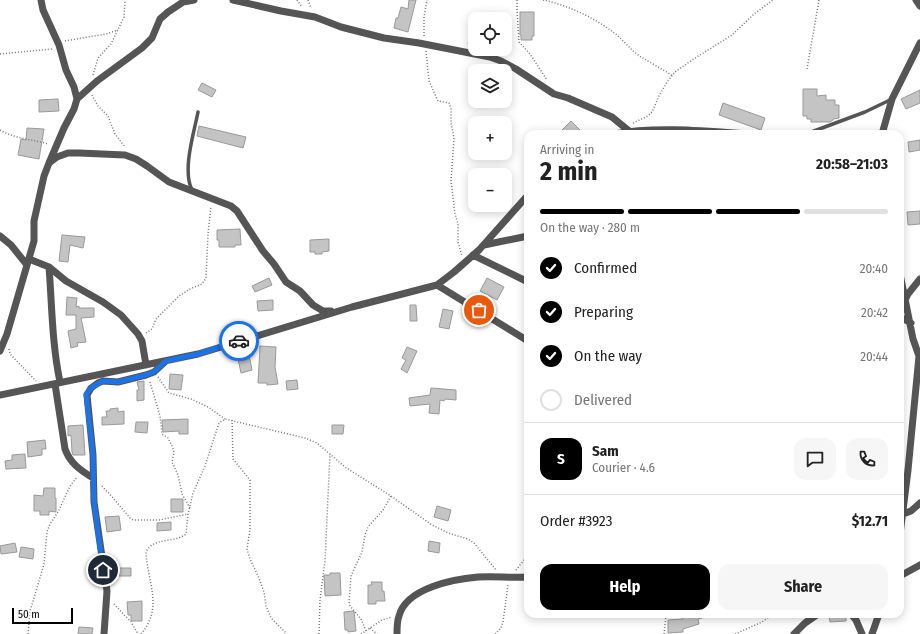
<!DOCTYPE html>
<meta charset="utf-8">
<style>
:root{--surface:#fff;--page:#f6f6f6;--text:#222;--muted:#767676;--line:#e0e0e0;--accent:#000}
body{margin:0;font-family:"Fira Sans Condensed",sans-serif;background:var(--page);color:var(--text);height:100vh;display:flex;flex-direction:column;font-size:15px;white-space:nowrap}
*{box-sizing:border-box;margin:0}
p{font-size:13px;color:var(--muted)}
.icon{flex:none;width:22px;height:22px;fill:none;stroke:currentColor;stroke-width:2;stroke-linecap:round;stroke-linejoin:round}
.map{position:relative;flex:1;overflow:hidden}
.side{position:absolute;left:524px;top:130px;width:380px;height:488px;display:flex;flex-direction:column;background:var(--surface);border-radius:12px;box-shadow:0 2px 10px #0003}
.side>*{flex:none}
.tools{position:absolute;left:468px;top:12px;display:grid;gap:8px}
.tools a{display:grid;place-items:center;width:44px;height:44px;border-radius:8px;background:var(--surface);box-shadow:0 2px 10px #0003;font-size:20px}
.scale{position:absolute;left:12px;bottom:10px;width:61px;box-sizing:border-box;padding-left:4px;border:2px solid #000;border-top:0;font-size:11px;line-height:14px;white-space:nowrap;color:#000;-webkit-text-stroke:3px #fff;paint-order:stroke}
.pin{position:absolute;display:grid;place-items:center;width:34px;height:34px;color:#fff;margin:-17px;border:2px solid #fff;border-radius:50%;box-shadow:0 1px 4px #0007}
.courier{position:absolute;display:grid;place-items:center;width:40px;height:40px;margin:-20px;border:3px solid #1a73e8;border-radius:50%;background:#fff;color:#222;box-shadow:0 1px 5px #0007}
.summary em{font-style:normal;font-weight:700}
.summary div{display:flex;flex-direction:column-reverse}
.summary{display:flex;align-items:center;justify-content:space-between;height:68px;padding:0 16px}
h1{font-size:26px;font-weight:700;line-height:30px}
.bar{display:grid;grid-template-columns:repeat(4,1fr);gap:6px 4px;align-content:center;height:48px;padding:0 16px}
.bar i{height:5px;border-radius:3px;background:var(--line)}
.bar .on{background:var(--accent)}
.bar p{grid-column:span 4}
.line{display:flex;align-items:center;gap:10px;padding:0 16px;border-top:1px solid var(--line)}
.line div{flex:1}
.round{display:grid;place-items:center;flex:none;width:42px;height:42px;border-radius:12px;background:var(--page)}
ol{padding:0 16px;list-style:none}
li{display:flex;align-items:center;gap:12px;height:44px}
li p{margin-inline-start:auto}
li .icon{padding:4px;border-radius:50%;background:var(--accent);color:#fff;stroke-width:4}
li:last-child{color:var(--muted)}
li i{width:22px;height:22px;border:2px solid var(--line);border-radius:50%}
.action{display:flex;gap:8px;margin-top:auto;padding:8px 16px}
.action a{flex:1;height:46px;border-radius:12px;background:var(--accent);color:#fff;font-size:16px;font-weight:700;line-height:46px;text-align:center}
.action a+a{background:var(--page);color:var(--text)}
.map>svg:first-child{display:block}
.building{fill:#c4c4c4;stroke:#999}
.lines{fill:none;stroke-linecap:round;stroke-linejoin:round}
.path{stroke:#777;stroke-width:1.5;stroke-dasharray:1 2;stroke-linecap:butt}
.lane{stroke:#555;stroke-width:3.5}
.street{stroke:#555;stroke-width:7}
.done{stroke:#595959;stroke-width:4;stroke-dasharray:0 7.2}
.route{stroke:#1a73e8;stroke-width:5}
</style>
<div class="map">
<svg width="920" height="634" viewBox="0 0 920 634">
<rect width="100%" height="100%" fill="#fff"/>
<path class="building" d="M409,0H416L408,32L394,28L396,18H398L401,7L408,9Z
M520,12H534V36H532V40H521V35H520Z
M473,24H475V46L468,44Z
M202,83L216,90L212,97L198,90Z
M803,89H817V96L826,95V100H835V105H839V118L833,119V120L830,122H811V119H807V116H803Z
M920,90V103L906,109L901,99Z
M58,99L59,111L39,112V100Z
M723,103L765,118L761,130L719,115Z
M571,121L580,130L575,134H558Z
M199,126L246,137L243,148L197,136Z
M27,128L44,129L39,159L18,155L21,139L26,140Z
M920,140V150L909,152L908,142Z
M920,211V224L908,225L907,212Z
M240,229L241,245H235V247H219V240H217V230Z
M62,235L85,237L83,248L70,245L68,262L59,261Z
M329,239V251L322,252V254H315V252H310V240Z
M269,278L272,285L255,292L252,286Z
M487,278L504,287L497,300L480,291Z
M67,297L77,298L76,307L79,306V308H94V317L81,318L86,342L77,343L78,346L71,348L68,331L76,329V315H66Z
M273,300V310L258,311L257,301Z
M410,305H416L417,321H410Z
M443,309L453,311L449,329L439,327Z
M260,346L276,347L275,367L278,384L267,385V383H258Z
M407,347L417,351L407,373L401,369L406,360L402,358Z
M249,355L252,370L241,373L238,359Z
M170,374L183,375L181,390L169,389Z
M297,380L298,389L287,390L286,381Z
M144,381V400L137,401V390H139L137,382Z
M431,388L456,390V400L445,399L444,401L440,400L439,414L429,413L430,404L410,406L409,398L430,395Z
M118,408V412L124,411V424L102,425V417H107L106,411H110V409Z
M188,419V434H179V431L163,432L162,420Z
M136,422H148L147,433L135,432Z
M83,425L85,455H73L72,452L71,435L68,436V426Z
M332,425H344L343,434H332Z
M45,440L46,449H42V455L28,457L27,442Z
M25,454L26,468L6,469L5,461L12,460V455Z
M44,488H55V498H56V512L49,511V515H40V511H34V495L43,496Z
M171,499H183V512H171Z
M437,506L451,510L448,521L434,517Z
M119,516L121,530L107,532L105,517Z
M171,522V530L157,531V523Z
M429,541L440,543L439,553L428,551Z
M15,543L17,552L1,554L0,546Z
M21,547L34,549L33,559L19,557Z
M119,568H131V576H119Z
M330,573H340L341,595L325,596L324,575H330Z
M371,582H382V591H384L385,601H376V604H368V585H372Z
M142,601V621H131V615H128L127,602Z
M354,611L356,631L348,632V630H345L344,612Z
M693,614H710V616L698,619L699,624L683,629V632L668,633V620L683,619L682,617Z
M846,614V621L830,622L829,615Z
M79,627L93,628L92,634H78Z"/>
<g class="lines">
<path class="path" d="M297,0L302,7
M308,0L311,8
M517,0V10L519,42L530,54L547,80
M543,0C567,5 593,17 613,32C623,39 630,50 641,57C651,63 662,69 673,76
M424,36V17L427,0
M65,41L106,34L118,30
M426,51L429,81L438,101L449,103L451,109V123L454,138L451,181L455,214L458,224V242L462,256
M0,54L52,49
M807,69L819,0
M93,75L98,58L111,44L124,17L125,0
M92,95L98,106L108,116L115,134L125,147
M633,123L648,116L652,112L659,96L667,82L675,72L692,60L732,35L754,14L773,0
M0,130C15,139 32,139 48,144
M146,333L152,329L156,319L179,296L190,289L202,284L206,278L208,234L211,206
M9,349L10,354L36,381
M158,377L169,393L191,399L208,407L225,419
M150,382L160,416L162,434L168,438L172,446L174,452L172,462L178,475L182,494L190,508
M232,420L233,459L250,480V529L247,549L250,559L259,578L264,592L266,606L271,618L287,634
M102,486L114,499L130,518L133,520H159L188,514
M516,570L528,555
M114,604L131,622L138,634
M640,614L646,615L655,614
M370,628L377,634
M366,631L361,619L350,606L349,602L351,576L362,552L365,535L368,527L383,510L391,496
M28,634L30,611L34,598L44,564L47,532L50,524L58,512L70,486L77,477
M141,634C164,607 147,582 146,552C153,537 175,543 186,534L188,514L193,493L205,466L219,423L225,419L305,438L317,443L345,467L391,496L432,525L451,534L468,539L474,543L496,570
M319,634L320,600L325,561L330,454
M361,634L382,620L392,617
M495,634L501,628L503,622L508,585
M664,634L666,616L664,614
M735,634L762,622L773,614"/>
<path class="lane" d="M806,134L865,112L892,99
M192,190C182,170 194,133 198,112"/>
<path class="street" d="M41,0L43,10L59,45L66,70L74,87L77,99L74,109L64,128L49,163
M233,0L281,11L315,17L341,27L384,38L419,43L490,57L501,61L516,69L554,94L568,98L612,117L629,131
M916,0L920,6
M77,99L97,81L142,48L152,38L160,19L168,12L183,2L194,0
M614,134C655,126 707,131 749,134
M882,134L892,99L920,43
M0,236L11,245L27,265
M484,245L528,236
M473,255L528,282
M29,259L49,267L66,281L103,302L121,315L138,334L142,341L146,365
M49,267C52,306 52,344 60,382
M900,274L913,339L919,356L908,470L900,534
M437,285L528,341
M905,300L908,294L920,279
M900,317L911,323
M0,351L7,334L34,241V221L44,176L49,163L57,157L68,153H79L125,155L136,159L147,166L169,182L231,206L237,211L263,251L274,264L286,282L300,291L313,305L323,311H331
M55,384L65,449C70,463 80,470 93,478
M0,395L198,354L352,307L437,285L454,272L479,250L528,195
M903,514L911,511L920,503
M900,576L920,565
M851,614L856,620L862,634
M104,634L107,591L94,502L93,455L87,395L91,388L98,383L103,381L118,382L146,375L154,372L166,361
M397,634C397,628 397,621 399,616C406,588 454,579 478,577C495,576 511,578 528,577
M794,634L805,623L818,614
M872,634L879,614"/>
</g>
<g class="lines">
<path class="done" d="M239,341L352,307L437,285L479,310"/>
<path class="route" d="M103,570L94,502L93,455L86,394L91,388L103,381L118,382L146,375L154,372L166,361L198,354L239,341"/>
</g>
</svg>
<div class="tools">
<a><svg class="icon" aria-label="locate" viewBox="0 0 24 24"><circle cx="12" cy="12" r="6"/><path d="M12 2v4M12 18v4M2 12h4M18 12h4"/></svg></a>
<a><svg class="icon" aria-label="layers" viewBox="0 0 24 24"><path d="M12 4l9 5-9 5-9-5zM3 14l9 5 9-5"/></svg></a>
<a>+</a>
<a>−</a>
</div>
<div class="scale">50 m</div>
<div class="pin" style="left:479px;top:310px;background:#ea580c"><svg class="icon" aria-label="bag" viewBox="0 0 24 24"><path d="M5 8h14l-1 12H6zM9 8a3 3 0 0 1 6 0"/></svg></div>
<div class="pin" style="left:103px;top:570px;background:#1f2937"><svg class="icon" aria-label="home" viewBox="0 0 24 24"><path d="M3 11l9-7 9 7M6 9v11h12V9"/></svg></div>
<div class="courier" style="left:239px;top:341px"><svg class="icon" aria-label="car" viewBox="0 0 24 24"><path d="M5 17H2v-5l4-1 3-4h7l3 4 3 1v5h-3M9 17h6M6 11h13"/><circle cx="7" cy="17" r="2"/><circle cx="17" cy="17" r="2"/></svg></div>
<section class="side">
<div class="summary"><div><h1>2 min</h1><p>Arriving in</p></div><em>20:58–21:03</em></div>
<div class="bar"><i class="on"></i><i class="on"></i><i class="on"></i><i></i><p>On the way · 280 m</p></div>
<ol>
<li><svg class="icon" aria-label="check" viewBox="0 0 24 24"><path d="M5 12l5 5 9-10"/></svg>Confirmed<p>20:40</p></li>
<li><svg class="icon" aria-label="check" viewBox="0 0 24 24"><path d="M5 12l5 5 9-10"/></svg>Preparing<p>20:42</p></li>
<li><svg class="icon" aria-label="check" viewBox="0 0 24 24"><path d="M5 12l5 5 9-10"/></svg>On the way<p>20:44</p></li>
<li><i></i>Delivered</li>
</ol>
<div class="line" style="height:72px"><b class="round" style="background:var(--accent);color:#fff">S</b><div><b>Sam</b><p>Courier · 4.6</p></div><a class="round"><svg class="icon" aria-label="chat" viewBox="0 0 24 24"><path d="M4 5h16v11H9l-5 4z"/></svg></a><a class="round"><svg class="icon" aria-label="phone" viewBox="0 0 24 24"><path d="M5 4h4l2 5-3 2q2 4 5 5l2-3 5 2v4C11 20 4 13 5 4z"/></svg></a></div>
<div class="line" style="height:52px"><div>Order #3923</div><b>$12.71</b></div>
<div class="action"><a>Help</a><a>Share</a></div>
</section>
</div>
